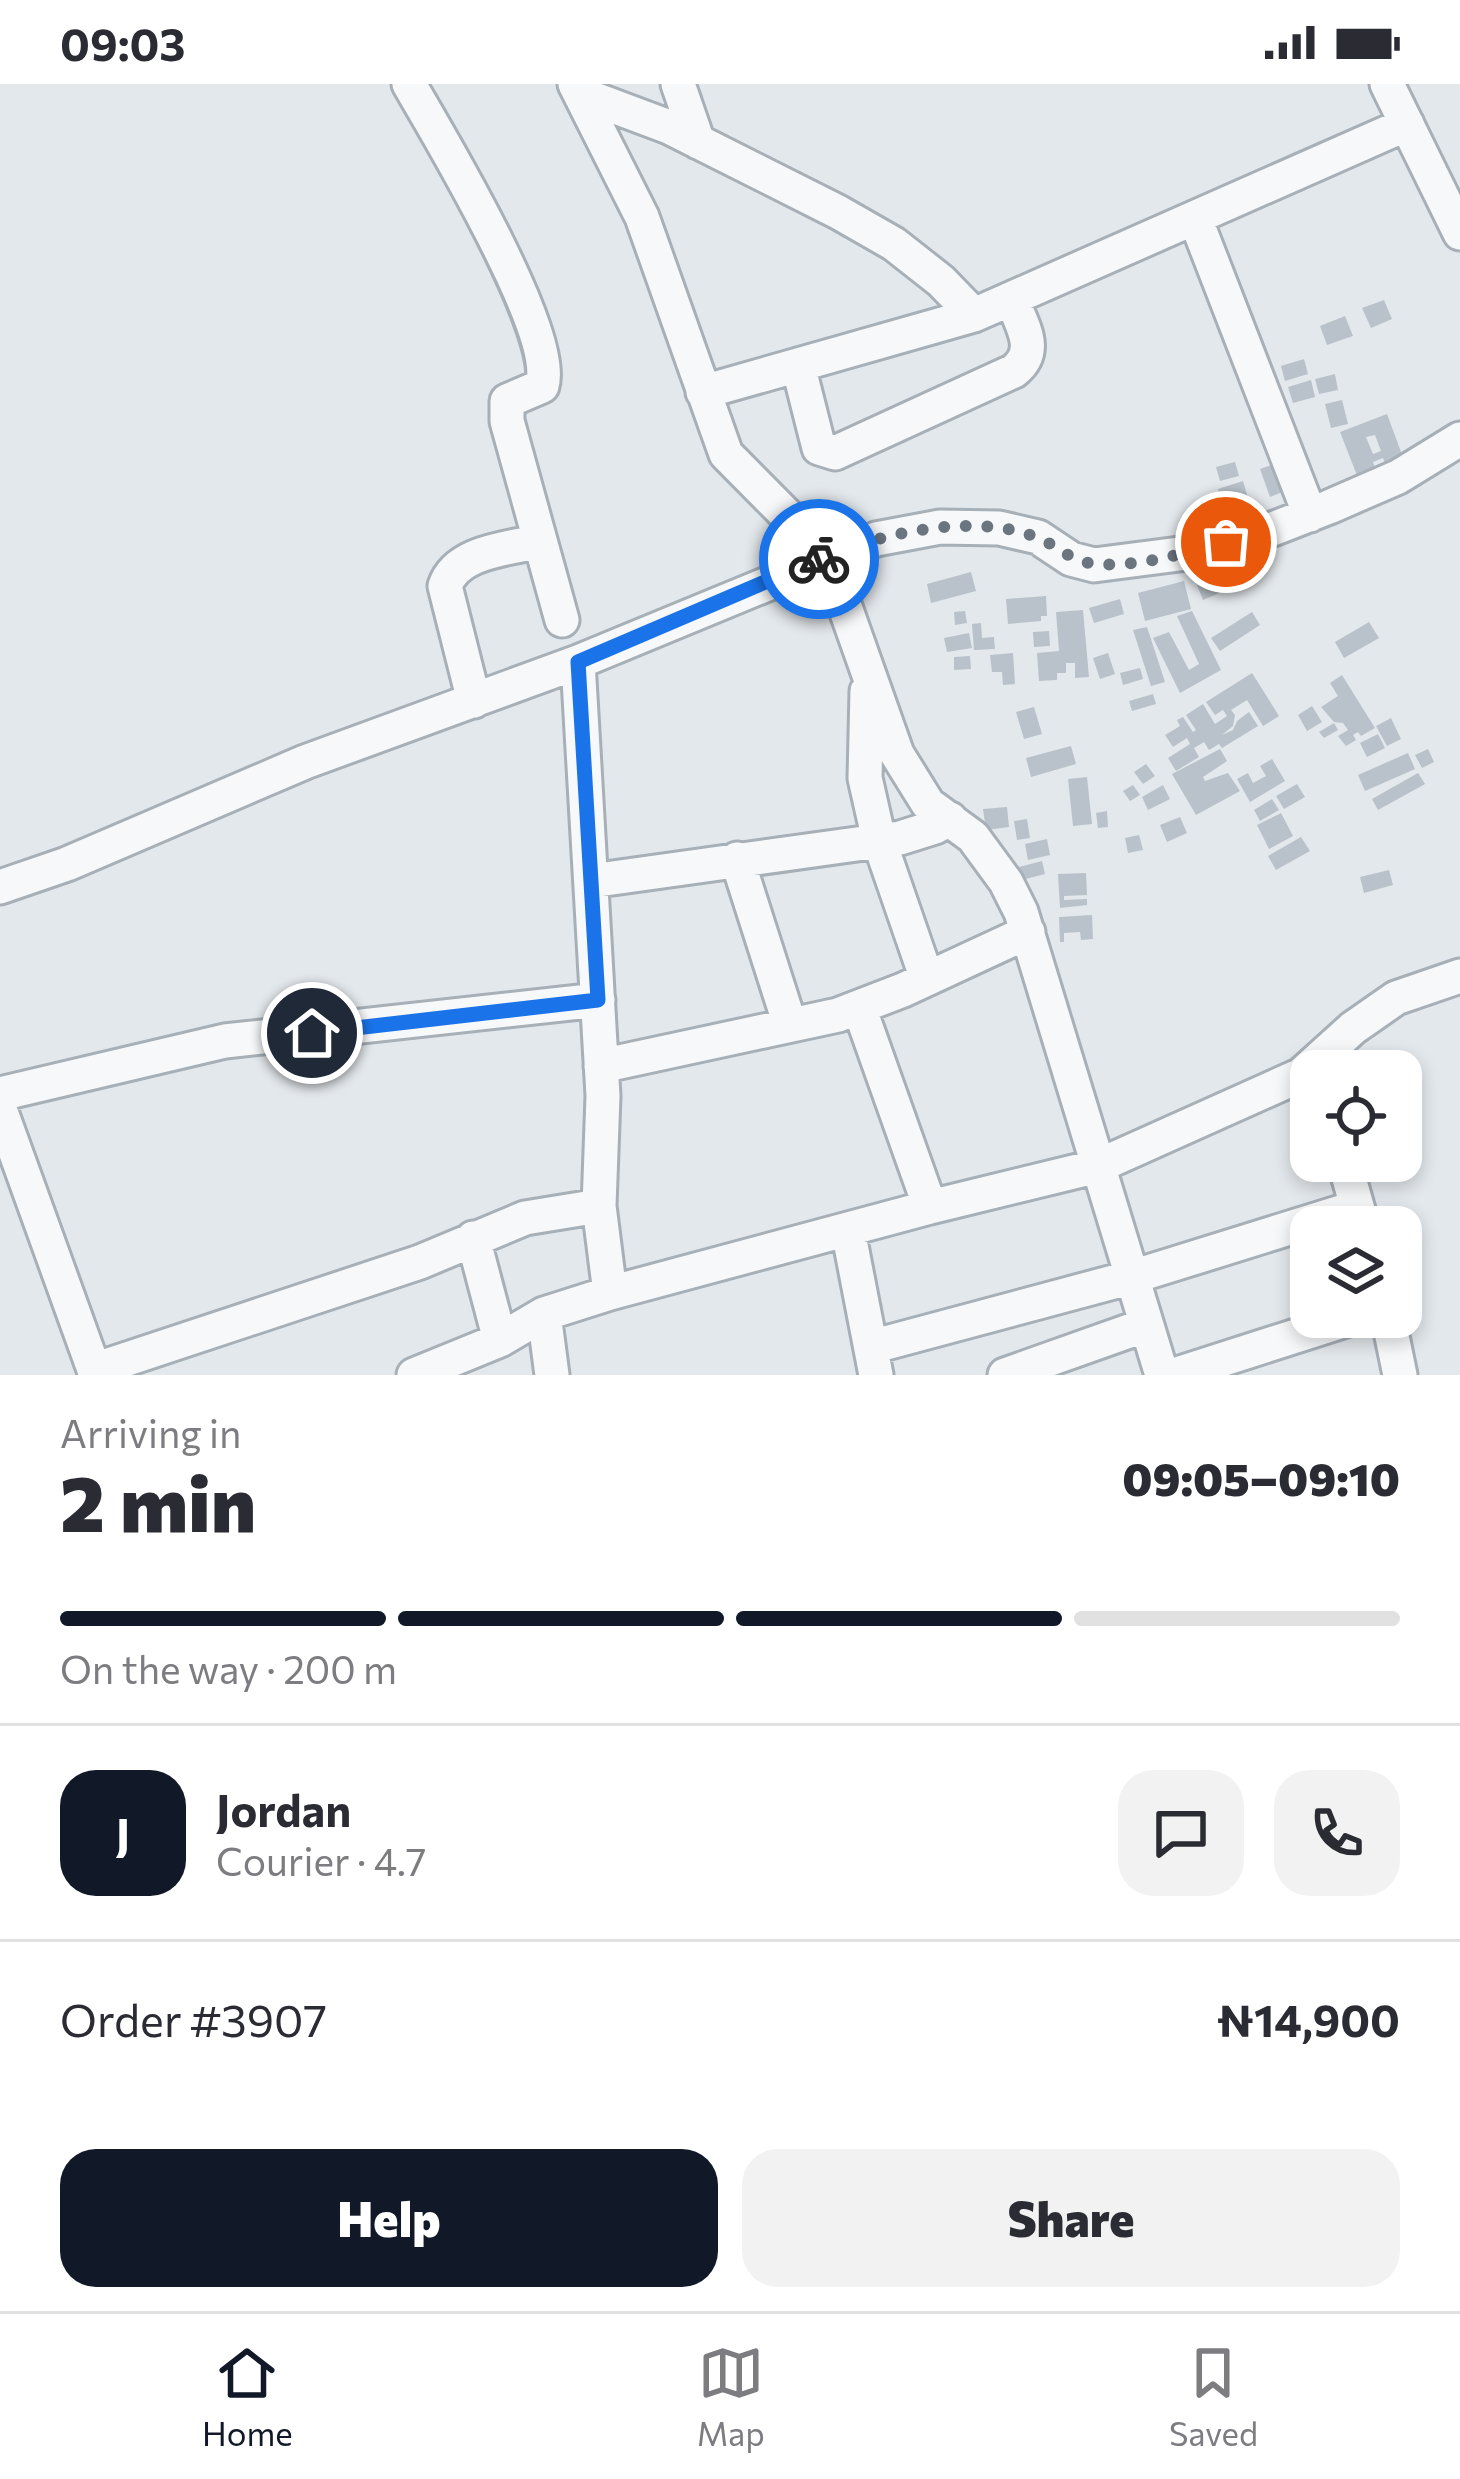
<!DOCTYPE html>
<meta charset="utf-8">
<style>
:root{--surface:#fff;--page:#f2f2f3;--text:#2b2b33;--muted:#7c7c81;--line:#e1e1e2;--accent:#111827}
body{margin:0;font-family:Commissioner,sans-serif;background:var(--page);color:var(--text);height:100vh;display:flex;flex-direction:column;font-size:45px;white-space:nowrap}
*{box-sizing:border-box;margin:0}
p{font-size:39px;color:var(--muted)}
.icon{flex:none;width:66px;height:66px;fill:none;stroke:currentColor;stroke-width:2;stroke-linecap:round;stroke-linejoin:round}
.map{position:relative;height:1291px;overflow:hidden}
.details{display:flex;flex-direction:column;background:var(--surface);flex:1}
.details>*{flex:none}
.fabs{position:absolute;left:1290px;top:966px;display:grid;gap:24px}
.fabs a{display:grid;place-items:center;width:132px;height:132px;border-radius:24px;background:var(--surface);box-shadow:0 6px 18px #0003;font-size:60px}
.pin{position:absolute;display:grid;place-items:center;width:102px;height:102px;color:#fff;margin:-51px;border:6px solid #fff;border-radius:50%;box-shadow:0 3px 12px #0007}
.courier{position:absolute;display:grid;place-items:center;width:120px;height:120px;margin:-60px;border:9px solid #1a73e8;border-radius:50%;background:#fff;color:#222;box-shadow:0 3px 15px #0007}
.head em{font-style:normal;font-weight:800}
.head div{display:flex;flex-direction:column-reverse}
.head{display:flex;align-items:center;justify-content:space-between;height:204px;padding:0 60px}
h1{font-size:78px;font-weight:800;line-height:90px}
.bar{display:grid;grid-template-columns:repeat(4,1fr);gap:18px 12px;align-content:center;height:144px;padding:0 60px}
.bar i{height:15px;border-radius:9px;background:var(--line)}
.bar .selected{background:var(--accent)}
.bar p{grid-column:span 4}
.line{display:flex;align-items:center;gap:30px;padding:0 60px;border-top:3px solid var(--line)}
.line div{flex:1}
.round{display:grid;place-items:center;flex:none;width:126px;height:126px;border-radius:36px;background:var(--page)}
.primary-button{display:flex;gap:24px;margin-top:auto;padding:24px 60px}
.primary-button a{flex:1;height:138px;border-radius:36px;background:var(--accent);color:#fff;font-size:48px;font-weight:800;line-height:138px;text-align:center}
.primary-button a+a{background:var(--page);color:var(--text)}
.status{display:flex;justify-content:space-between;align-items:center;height:84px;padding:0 60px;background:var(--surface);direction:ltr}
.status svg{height:33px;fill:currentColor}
.tab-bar{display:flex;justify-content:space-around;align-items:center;height:168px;border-top:3px solid var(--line);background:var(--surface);font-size:33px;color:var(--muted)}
.tab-bar a{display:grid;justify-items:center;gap:6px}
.tab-bar .selected{color:var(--accent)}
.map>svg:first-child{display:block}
.building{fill:#b9c2ca;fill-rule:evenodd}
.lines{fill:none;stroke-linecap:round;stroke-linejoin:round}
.minor-casing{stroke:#a7afb7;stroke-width:39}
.minor{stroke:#f6f8fa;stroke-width:33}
.done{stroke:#6a7580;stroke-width:12;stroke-dasharray:0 21.6}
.route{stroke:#1a73e8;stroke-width:15}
</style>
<div class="status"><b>09:03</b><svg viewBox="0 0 49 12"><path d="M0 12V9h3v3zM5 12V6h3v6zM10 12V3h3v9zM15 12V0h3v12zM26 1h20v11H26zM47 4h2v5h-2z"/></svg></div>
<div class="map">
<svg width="1460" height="1291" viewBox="0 0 1460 1291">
<rect width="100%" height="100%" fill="#e3e8ec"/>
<path class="building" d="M1384,216L1392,235L1371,244L1362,224Z
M1345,232L1353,252L1327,261L1320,242Z
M1304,275L1308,290L1285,297L1281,282Z
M1335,290L1338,306L1319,310L1315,295Z
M1311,296L1315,313L1293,319L1288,303Z
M1342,316L1348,340L1331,344L1325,320Z
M1387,330L1404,376L1386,383L1383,374L1373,378L1376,387L1358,394L1340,348ZM1375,351L1381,367L1373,370L1366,353Z
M1235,378L1239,392L1220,397L1216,383Z
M1274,380L1285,407L1270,413L1260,385Z
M1243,397L1248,414L1222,421L1218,405Z
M1237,424L1239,434L1223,436L1222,426Z
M1231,486L1238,501L1203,516L1197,501Z
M971,488L976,507L931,519L927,500Z
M1184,497L1191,525L1145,537L1138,509Z
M1046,512L1047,532H1041V537L1008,540L1006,515Z
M1120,515L1124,530L1094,539L1089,524Z
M1083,526L1089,593L1075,594V579H1066V589H1057V596L1039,597L1037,569L1059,567L1056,528Z
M965,527L967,539L955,541L954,528Z
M1192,527L1221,586L1180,609L1153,554L1169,548L1189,586L1199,580L1177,532Z
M1252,528L1260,541L1220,567L1211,554Z
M1369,538L1379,554L1344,574L1335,558Z
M981,539L982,554L994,553L995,565L974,566L972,540Z
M1147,543L1165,598L1151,602L1133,546Z
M1049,547L1050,562L1034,563L1033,548Z
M969,549L972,564L947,568L944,554Z
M1013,569L1015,600L1003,601L1002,588H992L990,571Z
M1108,569L1115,590L1100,595L1093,574Z
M970,572L971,585L954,586V573Z
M1140,584L1143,595L1123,601L1120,589Z
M1252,589L1279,632L1263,642L1247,616L1231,626L1235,631L1233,642L1222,651L1233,646L1237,637L1249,628L1258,642L1222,664L1219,660L1209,666L1204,658L1194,664L1199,673L1176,687L1168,674L1190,660L1187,654L1173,663L1165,651L1180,642L1177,636L1183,633L1193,648L1196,646L1186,631L1203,620L1215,640L1227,632L1223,626L1215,631L1206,618Z
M1342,591L1375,644L1361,652L1358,648L1353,651L1356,656L1346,662L1338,652L1348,646L1343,639L1334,638L1321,623L1338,612L1330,599Z
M1153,610L1156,620L1132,627L1129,617Z
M1312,622L1322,638L1307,647L1298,631Z
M1034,623L1042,650L1024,655L1016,628Z
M1391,634L1401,655L1387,662L1376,642Z
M1334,639L1338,646L1324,654L1319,648Z
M1378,650L1385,664L1367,673L1360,659Z
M1071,662L1076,680L1031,693L1026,674Z
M1220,665L1227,677L1203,693L1205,697L1228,689L1240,707L1196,731L1172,690Z
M1428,665L1434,678L1422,684L1415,671Z
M1408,669L1415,685L1365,707L1358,691Z
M1272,675L1285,697L1250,718L1237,695L1248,689L1253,699L1266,692L1260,682Z
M1146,680L1155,692L1143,700L1134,688Z
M1418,689L1425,700L1378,726L1372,715Z
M1087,693L1092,740L1073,742L1068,695Z
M1297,700L1305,713L1284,725L1276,712Z
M1133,701L1140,711L1130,717L1123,707Z
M1163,701L1170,715L1148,726L1142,713Z
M1272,715L1279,726L1260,737L1254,726Z
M1007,723L1009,743L986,746L983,725Z
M1107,727L1108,743L1098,744L1096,729Z
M1281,729L1293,752L1269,765L1257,741Z
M1180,733L1187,749L1167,758L1160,741Z
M1027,735L1030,754L1017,756L1014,737Z
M1139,751L1143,766L1128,769L1125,754Z
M1301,753L1310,767L1276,786L1268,772Z
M1047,755L1050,771L1028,776L1025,760Z
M1042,777L1045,790L1014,798L1011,785Z
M1389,786L1393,801L1364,809L1360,793Z
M1086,789L1087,811L1064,812V816L1087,815V821L1060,824L1058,790Z
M1092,831L1093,855L1081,856L1080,848L1064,849V858H1060L1059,833Z"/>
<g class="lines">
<g class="minor-casing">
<path id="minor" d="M409,0C440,53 558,250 542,302L507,317V337L562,536
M575,0L642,133L726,370L827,472L897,670L928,720L973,753L1006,798L1021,828L1162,1291
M678,0L698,58
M1387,0L1460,149
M581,10L669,43L838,128L894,160L941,197L974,231
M1195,134L1310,431
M798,281L819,364L835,369L1014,287C1040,266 1022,243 1012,215
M703,308L974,231L1407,40
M578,578L603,1012L599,1122L610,1209
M867,607L865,694L879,756L927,895
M474,617L445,502C457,467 508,465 540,457
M737,775L790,941
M591,797L900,754L935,743L950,735
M0,803L67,780L305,678L578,578L876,455L940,443L999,444L1038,453L1071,475L1094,481L1187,469L1265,448L1329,423L1398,393L1460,355
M859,923L930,1123
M601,982L838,931L903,906L1028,848
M0,1010L225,957L598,916
M0,1025L96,1291
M1344,1077L1363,1143
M848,1146L876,1291
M473,1154L500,1256
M544,1230L552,1291
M1388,1233L1400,1291
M871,1263L1132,1193L1357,1123
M94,1286L420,1178L525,1134L599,1122
M414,1291L500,1256L544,1230L610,1209L930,1123L1098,1082L1301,991L1353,944L1396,914L1460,892
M1005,1291L1146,1241
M1174,1291L1355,1233"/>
</g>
<use href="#minor" class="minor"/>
</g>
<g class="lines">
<path class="done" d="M819,475C879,450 975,427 1038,454C1059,462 1072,479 1097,480C1139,483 1186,469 1226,458"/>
<path class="route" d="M312,949L598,916L578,578L819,475"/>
</g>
</svg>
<div class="fabs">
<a><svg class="icon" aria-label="locate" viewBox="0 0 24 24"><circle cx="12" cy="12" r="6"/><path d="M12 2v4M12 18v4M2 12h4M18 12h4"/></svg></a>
<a><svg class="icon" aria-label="layers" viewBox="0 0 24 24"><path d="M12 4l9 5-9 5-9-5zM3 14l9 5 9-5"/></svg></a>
</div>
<div class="pin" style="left:1226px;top:458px;background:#ea580c"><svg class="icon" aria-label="bag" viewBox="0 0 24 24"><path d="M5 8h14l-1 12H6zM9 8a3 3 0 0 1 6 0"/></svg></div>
<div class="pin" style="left:312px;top:949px;background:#1f2937"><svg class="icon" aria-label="home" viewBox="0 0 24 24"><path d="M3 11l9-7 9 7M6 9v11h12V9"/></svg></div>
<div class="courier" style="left:819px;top:475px"><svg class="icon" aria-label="bike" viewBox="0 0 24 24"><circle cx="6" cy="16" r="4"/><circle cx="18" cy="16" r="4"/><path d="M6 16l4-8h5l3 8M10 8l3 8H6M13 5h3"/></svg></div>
</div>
<section class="details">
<div class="head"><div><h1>2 min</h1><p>Arriving in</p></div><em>09:05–09:10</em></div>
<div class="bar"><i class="selected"></i><i class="selected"></i><i class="selected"></i><i></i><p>On the way · 200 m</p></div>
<div class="line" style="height:216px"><b class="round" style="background:var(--accent);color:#fff">J</b><div><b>Jordan</b><p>Courier · 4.7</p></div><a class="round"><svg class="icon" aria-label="chat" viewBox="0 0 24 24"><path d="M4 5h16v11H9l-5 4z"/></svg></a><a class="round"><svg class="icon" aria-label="phone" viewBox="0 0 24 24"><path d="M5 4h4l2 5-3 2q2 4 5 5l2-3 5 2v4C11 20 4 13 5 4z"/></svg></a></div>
<div class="line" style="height:156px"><div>Order #3907</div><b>₦14,900</b></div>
<div class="primary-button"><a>Help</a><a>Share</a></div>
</section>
<nav class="tab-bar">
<a class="selected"><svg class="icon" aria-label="home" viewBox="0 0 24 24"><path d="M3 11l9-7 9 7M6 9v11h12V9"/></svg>Home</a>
<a><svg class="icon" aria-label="map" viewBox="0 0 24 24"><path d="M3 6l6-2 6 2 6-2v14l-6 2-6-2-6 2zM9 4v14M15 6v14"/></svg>Map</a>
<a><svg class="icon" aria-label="saved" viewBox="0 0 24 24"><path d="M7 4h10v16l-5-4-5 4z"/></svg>Saved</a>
</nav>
